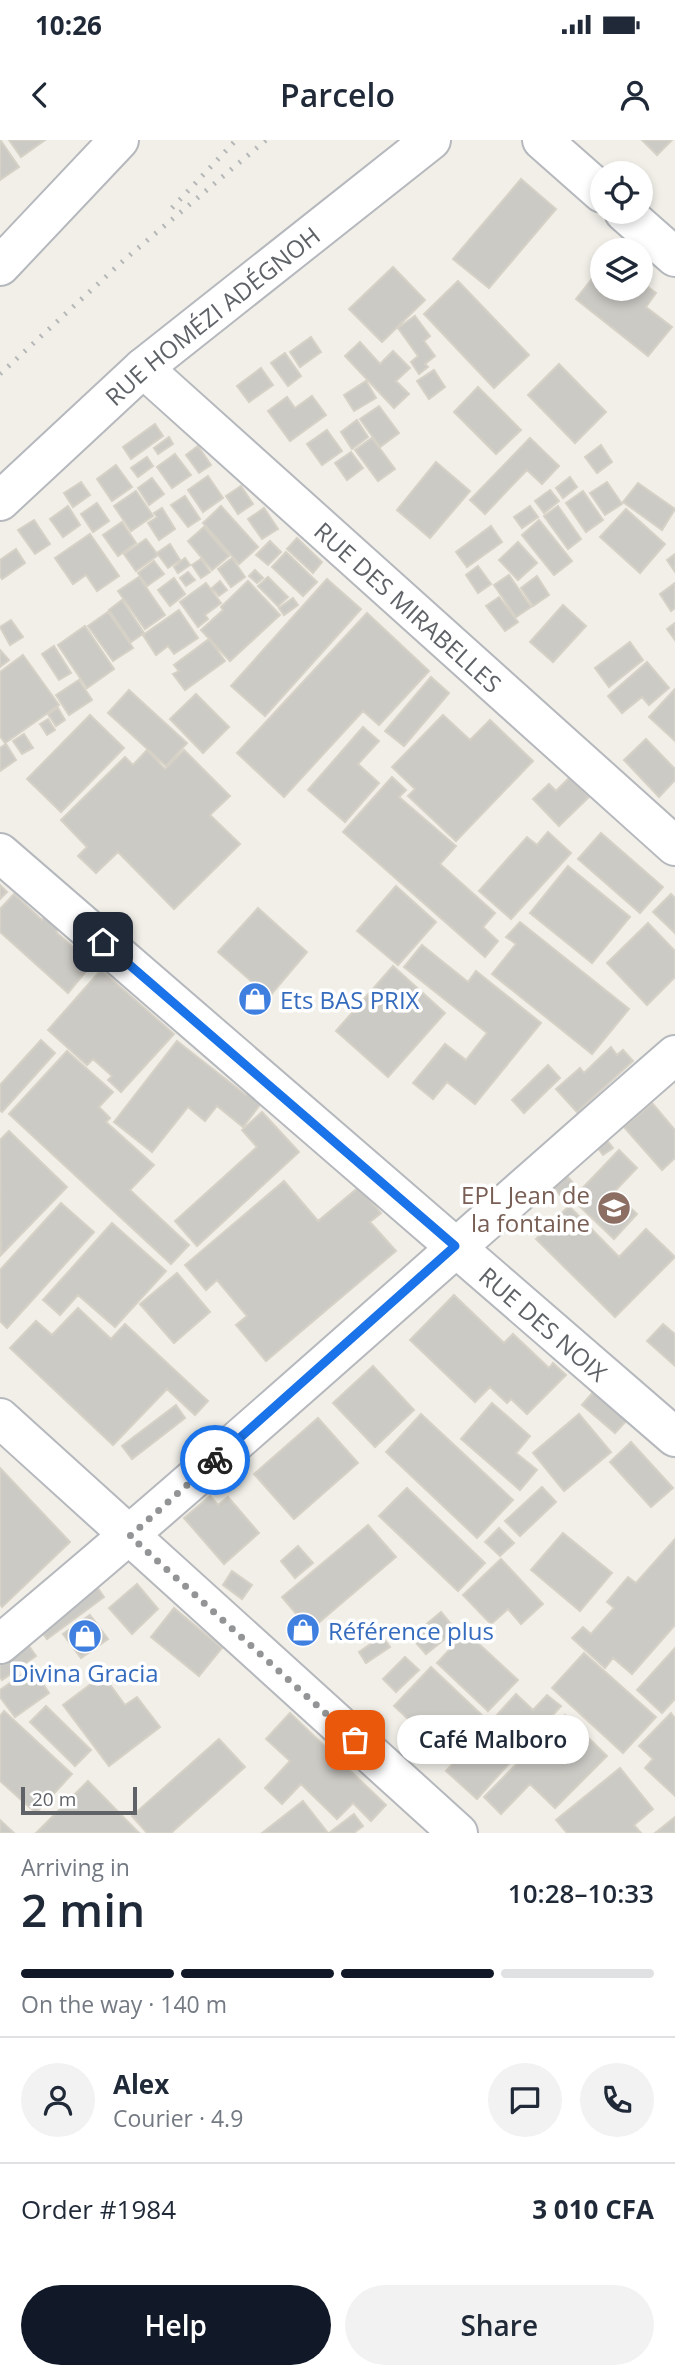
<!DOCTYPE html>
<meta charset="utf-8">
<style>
:root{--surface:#fff;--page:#f2f2f3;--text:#1f2937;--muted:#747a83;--line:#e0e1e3;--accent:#111827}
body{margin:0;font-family:"Open Sans",sans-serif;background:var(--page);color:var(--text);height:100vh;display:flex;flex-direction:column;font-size:26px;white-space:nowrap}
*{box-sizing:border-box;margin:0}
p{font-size:23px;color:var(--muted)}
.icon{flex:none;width:38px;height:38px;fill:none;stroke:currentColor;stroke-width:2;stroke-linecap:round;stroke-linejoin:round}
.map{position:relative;height:1693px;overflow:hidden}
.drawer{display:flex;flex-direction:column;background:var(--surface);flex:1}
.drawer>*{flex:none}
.fabs{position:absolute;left:590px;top:21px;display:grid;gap:14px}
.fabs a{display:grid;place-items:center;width:63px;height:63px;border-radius:50%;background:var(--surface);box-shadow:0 4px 10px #0003;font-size:35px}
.scale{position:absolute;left:21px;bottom:18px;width:116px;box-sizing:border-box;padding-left:7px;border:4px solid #5f6368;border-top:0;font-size:19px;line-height:24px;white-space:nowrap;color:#5f6368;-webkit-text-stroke:5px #fff;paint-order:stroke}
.pin{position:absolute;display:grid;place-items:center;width:60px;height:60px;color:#fff;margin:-30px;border-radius:14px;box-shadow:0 4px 10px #0006}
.courier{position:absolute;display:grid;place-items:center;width:70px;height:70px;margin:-35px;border:5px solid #1a73e8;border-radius:50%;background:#fff;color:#222;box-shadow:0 2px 9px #0007}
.bubble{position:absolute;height:49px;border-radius:24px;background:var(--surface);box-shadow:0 4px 10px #0003;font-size:23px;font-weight:600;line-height:49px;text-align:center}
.head em{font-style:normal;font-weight:600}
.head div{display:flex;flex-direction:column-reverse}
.head{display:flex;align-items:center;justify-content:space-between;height:119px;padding:0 21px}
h1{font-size:46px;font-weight:600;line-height:52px}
.bar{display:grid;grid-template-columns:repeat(4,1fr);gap:10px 7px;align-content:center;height:84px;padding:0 21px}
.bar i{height:9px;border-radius:5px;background:var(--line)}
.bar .selected{background:var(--accent)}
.bar p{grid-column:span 4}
.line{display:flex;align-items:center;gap:18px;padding:0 21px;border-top:2px solid var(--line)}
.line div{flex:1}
.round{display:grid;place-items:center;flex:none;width:74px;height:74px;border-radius:37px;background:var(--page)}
.primary-button{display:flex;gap:14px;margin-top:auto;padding:14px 21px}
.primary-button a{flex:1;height:80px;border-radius:42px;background:var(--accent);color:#fff;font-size:28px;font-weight:600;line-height:80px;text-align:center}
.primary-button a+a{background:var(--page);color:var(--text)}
.status{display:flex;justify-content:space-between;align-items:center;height:49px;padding:0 35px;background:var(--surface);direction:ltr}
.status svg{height:19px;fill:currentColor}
header{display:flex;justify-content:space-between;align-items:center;height:91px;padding:0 21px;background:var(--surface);font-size:32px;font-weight:600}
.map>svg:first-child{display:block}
.building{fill:#cccac5;stroke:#d6d1c6;stroke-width:2}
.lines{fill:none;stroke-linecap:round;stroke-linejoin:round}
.minor-casing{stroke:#b5b8bc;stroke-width:42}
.minor{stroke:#fff;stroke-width:38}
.rail{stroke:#b6b7b8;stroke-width:5;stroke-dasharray:2 9;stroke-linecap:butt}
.done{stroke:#929495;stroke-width:7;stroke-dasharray:0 12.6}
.route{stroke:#1a73e8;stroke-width:9}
.labels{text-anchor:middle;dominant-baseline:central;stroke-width:7;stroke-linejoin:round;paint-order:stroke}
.street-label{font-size:24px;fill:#5f6368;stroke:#fff}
.shop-label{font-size:24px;fill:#366cbe;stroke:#fff;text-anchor:start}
.education-label{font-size:24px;fill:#785e54;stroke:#fff;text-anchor:end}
</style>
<div class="status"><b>10:26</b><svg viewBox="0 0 49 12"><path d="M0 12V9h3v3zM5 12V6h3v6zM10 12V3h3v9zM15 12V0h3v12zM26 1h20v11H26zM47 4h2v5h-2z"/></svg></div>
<header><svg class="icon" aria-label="back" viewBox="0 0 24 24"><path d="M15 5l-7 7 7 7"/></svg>Parcelo<svg class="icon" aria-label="person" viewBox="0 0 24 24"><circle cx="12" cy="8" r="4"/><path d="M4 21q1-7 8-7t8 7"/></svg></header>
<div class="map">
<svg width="675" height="1693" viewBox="0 0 675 1693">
<rect width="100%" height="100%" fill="#f1efe8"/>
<path class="building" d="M9,0H45L21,17Z
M642,0H672L657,15Z
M1,1L19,27L0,40V2Z
M521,39L556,69L489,148L453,119Z
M602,126V149H640V141L656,153L646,167L672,187L648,216L576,159Z
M393,127L425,160L382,202L349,169Z
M458,141L529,215L494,248L424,174Z
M415,176L430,196L424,201L435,216L425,224L428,227L419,234L411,222L418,216L398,188Z
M311,197L321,212L300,227L290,212Z
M360,202L380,224L393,211L410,228L396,241L409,254L394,268L345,216Z
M285,213L301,236L288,246L271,223Z
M559,224L606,272L575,303L528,255Z
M261,228L273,245L249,262L237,246Z
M434,230L445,247L429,259L417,241Z
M366,241L376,258L354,271L344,255Z
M478,247L521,290L496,314L454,272Z
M312,256L326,275L290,301L268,271L287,257L295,268Z
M379,266L399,293L380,307L360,279Z
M357,280L368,297L352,309L341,292Z
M155,284L163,296L131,319L123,307Z
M327,290L342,311L322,325L307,304Z
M169,297L173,304L158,314L154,308Z
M372,298L395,329L378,341L355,310Z
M530,298L559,326L542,344L527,330L485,374L470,360Z
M601,305L612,322L597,333L585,317Z
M198,306L211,325L199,333L186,315Z
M351,312L363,328L347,340L335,323Z
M175,314L191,335L172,348L157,327Z
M147,317L153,326L138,337L131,328Z
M436,322L470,351L430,398L397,370Z
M116,325L132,347L112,361L97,339Z
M208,336L223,358L203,372L188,350Z
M570,337L577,347L563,358L556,348Z
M152,338L164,354L149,365L138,348Z
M81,342L90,355L73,367L64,353Z
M607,342L622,364L605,375L590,353Z
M638,343L675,369L662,390L623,362Z
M241,346L253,364L238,374L226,356Z
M550,350L559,361L544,373L535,361Z
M136,351L153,376L131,391L114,366Z
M583,351L603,380L586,392L566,363Z
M185,356L200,379L188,387L171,365Z
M97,363L109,381L93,392L81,374Z
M68,366L80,385L63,397L50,379Z
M221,366L258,407L239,424L203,383Z
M530,366L538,377L522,388L514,377Z
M558,366L581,399L568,409L544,376Z
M162,368L175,389L159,400L148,383L157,377L154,373Z
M264,368L278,389L262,399L248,379Z
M626,369L665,404L640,433L600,397Z
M34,380L50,404L35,414L18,390Z
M539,380L572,421L554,435L522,395Z
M122,382L136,403L118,416L103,395Z
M491,386L502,402L467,427L456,412Z
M204,387L229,416L212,430L188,401Z
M90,394L119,436L97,451L86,435L73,444L55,418Z
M297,398L322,422L313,433L287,409Z
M146,399L158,415L136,431L124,414Z
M270,401L281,412L268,425L256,415Z
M518,402L537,423L518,440L499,420Z
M170,404L180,420L168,428L157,413Z
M16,409L25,423L2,439L0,436V420Z
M286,412L317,442L303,456L272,427Z
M675,414V432L667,420Z
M185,418L190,425L178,433L174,427Z
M232,418L245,437L231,447L218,429Z
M201,419L210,432L201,438L192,425Z
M154,421L164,434L147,446L138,433Z
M478,426L491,444L478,453L466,435Z
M255,430L263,438L257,443L249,436Z
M188,432L195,440L186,446L180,438Z
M509,435L531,467L516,477L494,445Z
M537,436L549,455L533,466L521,448Z
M139,437L165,475L145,489L118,451Z
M268,437L288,457L278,466L258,446Z
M174,438L185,454L170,466L158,450Z
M327,439L361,469L265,576L231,546Z
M220,441L227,450L219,456L212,448Z
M248,441L280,475L230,521L201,490L223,470L221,467Z
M206,443L221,463L205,475L208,479L198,487L180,462Z
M675,443V468L671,471L660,454Z
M499,457L518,482L505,491L486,466Z
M293,458L298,465L284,475L279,468Z
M122,460L144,493L131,502L109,470Z
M563,465L586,486L553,522L530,502Z
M179,470L198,498L174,514L168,506L156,515L143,495Z
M108,472L133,508L113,521L88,486Z
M367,473L429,531L379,585L363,571L284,657L237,613Z
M11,480L23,497L10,505L0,487Z
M675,483V500L667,489Z
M85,486L114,529L87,548L58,505Z
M209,499L225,521L185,550L173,534L179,531L174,525Z
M630,502L643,520L609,547L595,528Z
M54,506L71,533L59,540L42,514Z
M0,510L9,520L0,527Z
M23,515L59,565L5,603L0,596V532Z
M647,522L669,548L649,565L642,557L622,573L608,556Z
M431,537L449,553L404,606L385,591Z
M79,540L92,560L69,575L56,555Z
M675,549V601L649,577Z
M129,550L187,603L166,626L108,573Z
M196,554L229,587L203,613L170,579Z
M58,568L65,580L56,586L48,574Z
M90,575L124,608L61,672L27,639Z
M443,575L470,600L490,580L533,621L456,701L408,656L415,649L392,627Z
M48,579L55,590L47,595L40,584Z
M363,587L379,601L358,624L379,643L345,682L308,650Z
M24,594L33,608L22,614L13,601Z
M646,599L675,629V640L659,657L624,620Z
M6,604L16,620L0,631V608Z
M147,610L165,629L184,610L230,656L210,675L240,704L174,769L118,712L96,733L78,716L87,707L61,680L125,617L133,625Z
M392,637L406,650L399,657L456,706L440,724L495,773L483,787L498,801L485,817L343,692Z
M570,637L589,657L559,686L533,659L549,644L556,651Z
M548,692L571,713L511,779L479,751L527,697L537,705Z
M601,693L663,747L640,773L578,719Z
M568,726L630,777L592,823L530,773Z
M0,745L7,752L0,759Z
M396,746L436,782L398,825L357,791Z
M14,754L42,780L50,770L64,783L56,792L92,824L68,853L0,792V769Z
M671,754L675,758V793L653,772Z
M258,768L307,812L269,857L218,812Z
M520,782L629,869L592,914L492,834L516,804L506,797Z
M648,783L675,811V837L647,865L607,823Z
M422,805L468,842L476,831L541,883L475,964L447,942L433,959L413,943L445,904L466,920L487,893L404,827Z
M393,826L445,873L388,937L336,891Z
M101,830L174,894L121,952L108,940L112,936L93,919L87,925L48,890Z
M41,900L55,913L2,972L0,970V945Z
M177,901L246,955L252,947L266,957L243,987L217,966L205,981L188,967L152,1012L114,982Z
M611,907L617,915L623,910L633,921L577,972L556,949L580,928L584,933Z
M67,911L113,952L99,967L110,978L106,982L154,1025L130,1050L189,1105L171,1124L9,974Z
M548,925L560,938L524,973L512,960Z
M652,963L675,990V1018L662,1030L624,987Z
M262,972L299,1012L197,1106L175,1081L257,1007L242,990Z
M9,991L67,1047L1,1115L0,1000Z
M606,999L613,1008L603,1015L597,1007Z
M619,1010L637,1028L614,1052L637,1074L614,1099L572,1059Z
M567,1036L575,1045L561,1056L553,1046Z
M284,1041L318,1081L359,1047L381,1073L370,1082L396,1111L266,1221L236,1185L247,1176L217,1140L206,1150L185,1125Z
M61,1063L94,1092L7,1188L0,1181V1130Z
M569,1066L619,1117L646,1089L675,1117L615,1177L536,1099Z
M112,1083L166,1131L115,1187L78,1155L60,1175L43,1160Z
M177,1133L210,1172L174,1203L140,1164Z
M454,1155L504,1203L513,1194L549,1228L553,1223L566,1235L527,1274L511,1259L507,1263L490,1247L475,1262L410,1200Z
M78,1168L111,1199L125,1184L208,1261L195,1275L167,1249L113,1305L10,1208L36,1181L52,1195Z
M663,1184L675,1194V1226L647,1201Z
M373,1226L414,1270L375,1307L333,1263Z
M595,1250L628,1279L615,1293L582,1265Z
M492,1263L530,1296L516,1313L537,1330L520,1350L461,1299Z
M176,1265L185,1278L132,1319L122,1306Z
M421,1274L513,1360L477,1398L386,1312Z
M579,1274L611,1312L564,1351L533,1313Z
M318,1278L358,1323L294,1379L254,1334Z
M631,1302L673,1348L651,1367L610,1322Z
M0,1328L70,1402L2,1467L0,1464Z
M542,1347L556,1362L520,1396L505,1381Z
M407,1348L485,1423L458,1451L379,1376Z
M210,1356L218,1365L228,1357L259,1393L224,1424L184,1378Z
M368,1385L396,1417L310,1490L282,1457Z
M499,1388L514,1403L500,1416L485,1402Z
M563,1393L612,1433L580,1471L531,1430Z
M675,1399V1485L632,1534L613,1518L605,1528L572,1498L583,1487L591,1494L614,1468L607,1462L628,1437L636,1443Z
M298,1406L313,1423L295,1438L281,1421Z
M501,1419L543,1464L521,1484L508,1469L491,1484L463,1455Z
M232,1431L252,1445L242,1459L223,1445Z
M93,1441L104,1457L47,1499L36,1484Z
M137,1444L158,1469L132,1494L109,1468Z
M174,1468L222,1508L199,1536L151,1497Z
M441,1472L456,1490L426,1514L411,1497Z
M90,1475L108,1499L81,1518L63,1494Z
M466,1492L518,1540L488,1571L437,1523Z
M382,1496L390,1507L366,1523L359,1512Z
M24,1499L36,1516L2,1540L0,1537V1516Z
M675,1508V1559L662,1573L637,1550Z
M584,1513L656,1577L623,1613L552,1548Z
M405,1517L419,1530L396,1552L383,1539Z
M431,1527L484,1577L448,1616L394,1566Z
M32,1528L49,1553L15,1577L0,1557V1550Z
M103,1535L125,1565L137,1557L160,1587L109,1626L63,1565Z
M516,1554L533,1570L547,1555L561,1566L477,1659L446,1631Z
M46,1566L91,1610L75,1626L30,1582Z
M4,1571L72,1634L36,1673L0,1641V1576Z
M290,1573L386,1665L371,1681L353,1663L337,1679L301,1644L282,1664L265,1648L290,1621L266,1599Z
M671,1573L675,1578V1656L645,1628L653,1619L639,1606Z
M565,1575L607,1616L555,1668L530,1644L501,1674L484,1657Z
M219,1599L245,1627L171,1693H147L132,1676Z
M620,1628L653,1669L634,1685L641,1693H567L556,1680Z
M88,1641L139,1693H36Z
M303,1661L328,1693H262Z
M354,1674L363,1686L354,1693H329Z
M675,1677V1693H655Z
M0,1680L14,1693H0Z"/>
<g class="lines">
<g class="minor-casing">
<g id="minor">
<path d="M542,0L602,53"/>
<path d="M624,72L675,117"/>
<path d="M0,126L119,0"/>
<path id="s1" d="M143,228L675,706"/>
<path id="s2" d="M0,361L143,228L431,0"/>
<path id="s3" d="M0,713L675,1297"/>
<path d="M0,1278L458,1693"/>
<path d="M0,1504C229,1313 450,1111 675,915"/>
</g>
</g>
<use href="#minor" class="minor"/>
<path class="rail" d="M172,68L236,0
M0,234L124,120L266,0"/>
</g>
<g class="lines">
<path class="done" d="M215,1320L130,1396L355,1600"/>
<path class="route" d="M103,802L455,1106L215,1320"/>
</g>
<defs>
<g id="shop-disc" transform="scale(1.75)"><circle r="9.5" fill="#3f7fe0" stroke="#fff"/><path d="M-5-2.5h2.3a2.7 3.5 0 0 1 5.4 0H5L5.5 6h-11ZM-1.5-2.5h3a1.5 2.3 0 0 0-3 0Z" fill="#fff"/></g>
<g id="school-disc" transform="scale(1.75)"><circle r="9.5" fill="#8d6e63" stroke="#fff"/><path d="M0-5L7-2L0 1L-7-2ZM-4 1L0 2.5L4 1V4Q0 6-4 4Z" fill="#fff"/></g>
</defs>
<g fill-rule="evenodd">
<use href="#shop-disc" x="255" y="859"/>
<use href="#school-disc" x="614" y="1068"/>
<use href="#shop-disc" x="303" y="1490"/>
<use href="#shop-disc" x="85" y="1496"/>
</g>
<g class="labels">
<g class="street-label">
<text stroke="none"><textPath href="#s2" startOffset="282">RUE HOMÉZI ADÉGNOH</textPath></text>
<text stroke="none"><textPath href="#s1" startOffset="357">RUE DES MIRABELLES</textPath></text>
<text stroke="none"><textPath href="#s3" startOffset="719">RUE DES NOIX</textPath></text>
</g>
<g class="shop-label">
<text x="280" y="859">Ets BAS PRIX</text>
<text x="328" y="1490">Référence plus</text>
<text x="85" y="1532" text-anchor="middle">Divina Gracia</text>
</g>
<g class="education-label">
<text x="590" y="1054">EPL Jean de<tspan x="590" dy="28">la fontaine</tspan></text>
</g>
</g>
</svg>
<div class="fabs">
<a><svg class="icon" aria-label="locate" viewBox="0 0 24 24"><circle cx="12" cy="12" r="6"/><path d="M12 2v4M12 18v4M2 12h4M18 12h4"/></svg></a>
<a><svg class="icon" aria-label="layers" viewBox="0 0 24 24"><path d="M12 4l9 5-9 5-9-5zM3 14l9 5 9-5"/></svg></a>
</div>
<div class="scale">20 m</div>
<div class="pin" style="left:355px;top:1600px;background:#ea580c"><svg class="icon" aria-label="bag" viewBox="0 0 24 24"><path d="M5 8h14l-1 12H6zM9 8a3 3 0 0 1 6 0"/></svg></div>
<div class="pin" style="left:103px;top:802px;background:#1f2937"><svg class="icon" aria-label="home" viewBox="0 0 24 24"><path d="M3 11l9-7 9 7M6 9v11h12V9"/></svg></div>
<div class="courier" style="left:215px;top:1320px"><svg class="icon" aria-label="bike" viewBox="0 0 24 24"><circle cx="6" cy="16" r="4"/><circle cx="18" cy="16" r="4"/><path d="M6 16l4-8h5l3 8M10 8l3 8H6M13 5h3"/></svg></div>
<div class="bubble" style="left:397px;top:1575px;width:192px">Café Malboro</div>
</div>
<section class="drawer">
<div class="head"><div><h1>2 min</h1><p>Arriving in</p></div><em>10:28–10:33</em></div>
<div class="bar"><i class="selected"></i><i class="selected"></i><i class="selected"></i><i></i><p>On the way · 140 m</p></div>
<div class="line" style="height:126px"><a class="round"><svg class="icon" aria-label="person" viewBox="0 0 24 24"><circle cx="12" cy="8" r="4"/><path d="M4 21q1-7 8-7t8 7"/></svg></a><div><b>Alex</b><p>Courier · 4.9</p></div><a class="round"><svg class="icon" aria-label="chat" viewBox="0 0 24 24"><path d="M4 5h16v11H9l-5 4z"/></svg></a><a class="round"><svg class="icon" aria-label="phone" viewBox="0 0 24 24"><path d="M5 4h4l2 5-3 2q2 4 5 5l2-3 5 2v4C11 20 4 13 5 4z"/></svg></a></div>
<div class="line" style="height:91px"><div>Order #1984</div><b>3 010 CFA</b></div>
<div class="primary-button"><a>Help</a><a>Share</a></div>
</section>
